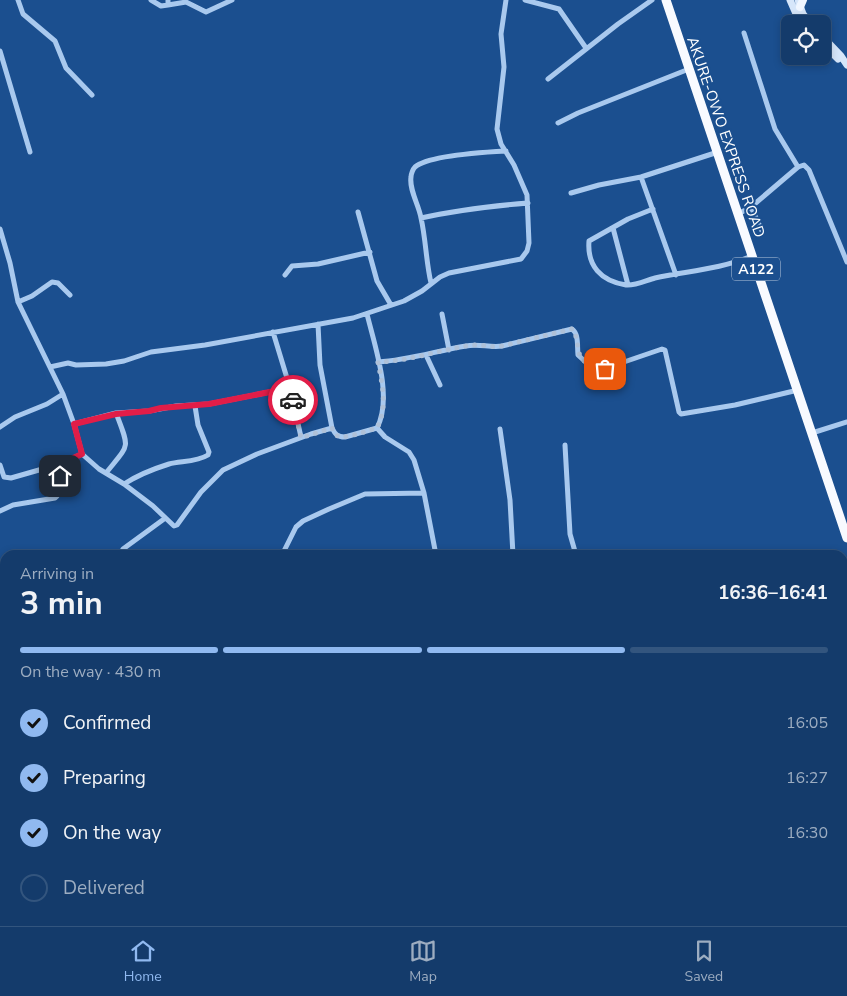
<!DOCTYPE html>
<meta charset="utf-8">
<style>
:root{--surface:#143b6b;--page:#1d4271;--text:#f1f3f6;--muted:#9dadc1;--line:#33557e;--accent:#90b9f0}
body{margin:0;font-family:"Nunito Sans",sans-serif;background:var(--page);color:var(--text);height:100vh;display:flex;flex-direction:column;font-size:19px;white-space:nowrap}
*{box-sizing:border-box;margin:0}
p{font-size:16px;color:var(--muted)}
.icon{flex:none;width:28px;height:28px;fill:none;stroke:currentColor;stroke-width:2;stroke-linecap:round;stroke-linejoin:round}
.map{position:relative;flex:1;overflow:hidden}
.details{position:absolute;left:0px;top:550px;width:848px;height:376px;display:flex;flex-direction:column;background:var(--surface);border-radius:15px 15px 0 0;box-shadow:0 2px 8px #0003,0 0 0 1px var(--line)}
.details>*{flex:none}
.tools{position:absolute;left:781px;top:15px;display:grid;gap:10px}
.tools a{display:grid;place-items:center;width:50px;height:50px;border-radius:8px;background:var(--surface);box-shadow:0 2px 8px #0003,0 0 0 1px var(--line);font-size:25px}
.pin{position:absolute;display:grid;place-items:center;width:42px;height:42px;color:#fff;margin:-21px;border-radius:10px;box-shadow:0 2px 8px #0006}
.courier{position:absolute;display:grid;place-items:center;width:50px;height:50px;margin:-25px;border:4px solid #e11d48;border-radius:50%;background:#fff;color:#222;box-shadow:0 1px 6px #0007}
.summary em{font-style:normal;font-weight:700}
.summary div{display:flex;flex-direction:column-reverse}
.summary{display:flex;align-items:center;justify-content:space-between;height:85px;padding:0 20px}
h1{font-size:32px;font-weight:700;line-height:38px}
.bar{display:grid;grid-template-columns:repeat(4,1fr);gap:8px 5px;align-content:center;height:60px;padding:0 20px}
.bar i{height:6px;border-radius:4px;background:var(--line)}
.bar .selected{background:var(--accent)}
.bar p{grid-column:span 4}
ol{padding:0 20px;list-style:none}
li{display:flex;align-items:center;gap:15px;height:55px}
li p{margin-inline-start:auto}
li .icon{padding:5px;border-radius:50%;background:var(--accent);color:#111;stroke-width:4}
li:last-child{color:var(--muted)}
li i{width:28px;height:28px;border:2px solid var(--line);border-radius:50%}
.tabs{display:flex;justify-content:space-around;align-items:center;height:70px;border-top:1px solid var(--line);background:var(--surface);font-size:14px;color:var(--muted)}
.tabs a{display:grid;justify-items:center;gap:2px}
.tabs .selected{color:var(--accent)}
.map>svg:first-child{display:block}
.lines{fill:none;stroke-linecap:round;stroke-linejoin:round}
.minor{stroke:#a9c9ee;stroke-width:5}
.secondary{stroke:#d6e6fa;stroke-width:7}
.primary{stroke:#f0f6ff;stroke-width:8}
.trunk{stroke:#f8faff;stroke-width:9}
.done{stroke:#afc1d8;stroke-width:5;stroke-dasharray:0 9}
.route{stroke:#e11d48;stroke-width:6}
.labels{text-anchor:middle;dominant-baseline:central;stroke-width:4;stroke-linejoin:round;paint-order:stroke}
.shield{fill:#1b4f8f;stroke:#bbcadd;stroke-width:1}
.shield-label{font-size:14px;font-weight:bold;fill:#fff}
.street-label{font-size:15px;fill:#fff;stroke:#1b4f8f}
</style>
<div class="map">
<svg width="847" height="926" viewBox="0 0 847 926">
<rect width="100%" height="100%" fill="#1b4f8f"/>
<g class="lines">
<path class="minor" d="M18,0L23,14L55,41L66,68L92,95
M151,0L161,6L168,5V0
M525,0L559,9L586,48
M168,5L186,2L206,12L232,0
M744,33L775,129L798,167
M0,51L30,152
M548,79L618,24L652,0
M558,123L578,113L689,69
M641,177L676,275
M571,193L599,185L641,177L718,152
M751,207L762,231
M653,209L628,219L589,241C587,266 601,281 626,285C635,286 647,280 655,278C688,271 721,269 752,256
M358,212L377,281L391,305
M738,214L751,207L798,167L804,165L809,170L847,262
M421,218C457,210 492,206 528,203
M613,228L628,285
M0,229L10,263L18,302L63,394L74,424L82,454L99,469L124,484L153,506L174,526L177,525L201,492L223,470L257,454L311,434L332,428
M285,275L292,266L318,264L370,252
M431,283C426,262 426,240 421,218C419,205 409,190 411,177C411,174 413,169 415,167C429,155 487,152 506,151
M18,302L32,296L52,282L58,283L70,295
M367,314C375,347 393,397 377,428L385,437L409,452L414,460L424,493L436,555
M442,314L449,350
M318,324L320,365L332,428C335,434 337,437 345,437L377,428
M273,332L290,388L301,437
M426,355L440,385
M378,362C409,360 436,351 466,346C478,343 490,348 502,346L572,329C579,334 577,346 578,355L592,368H614L621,363L662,349L665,350L679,412L681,414L735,405L798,390
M50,367L68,363L76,365L106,364L124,361L151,352L205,345L353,318L404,301L422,291L440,277L449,273L521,259L527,251L529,243L527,195L514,165L501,144L497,129L504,67L501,34L506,0
M74,424L116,413L149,411L176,406L209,404L290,388
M0,427L15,417L47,404L63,394
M500,429L510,500L513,555
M812,433L847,422
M565,445L570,534L576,555
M0,465L4,477L11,478L60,464L82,454
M106,473C130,443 130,450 116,413
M124,484C138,475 153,469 169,464C181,461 197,462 208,455L209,452L198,425L195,406
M0,511L13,505L55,498C64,491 60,475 60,464
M123,549L164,519
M282,555L296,527L303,521L329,509L365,494L424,493
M842,564L847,563
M842,664L847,662
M842,729L845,739
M0,742L5,765
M0,769H5
M0,833H5
M0,899L5,902
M288,921L360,926
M375,921V926
M491,921L492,926
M560,921V926
M10,926L11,921
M44,926L45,921
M102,926L103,921
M260,926V921"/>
<path class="secondary" d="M790,0L797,16L804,24
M798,0L803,14L811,24
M822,36L841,56L847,65
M822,43L838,59"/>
<path class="primary" d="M800,7L803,0"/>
<path class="trunk" d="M666,0L847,538"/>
</g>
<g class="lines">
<path class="done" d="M293,400L301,438L332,428L335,434L339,437L351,436L377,428C388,407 382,384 378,362C409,361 436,351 466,346C478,343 490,348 502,346L572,329L575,332L580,357L592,368L605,369"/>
<path class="route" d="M60,476V464L82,454L74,424L116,414L149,411L161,408L209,404L290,388L293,400"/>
</g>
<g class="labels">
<rect class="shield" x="732" y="257.5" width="48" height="23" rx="4"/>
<g class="shield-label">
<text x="756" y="269">A122</text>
</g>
<g class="street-label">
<text transform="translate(726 137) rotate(71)">AKURE-OWO EXPRESS ROAD</text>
</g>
</g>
</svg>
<div class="tools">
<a><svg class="icon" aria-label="locate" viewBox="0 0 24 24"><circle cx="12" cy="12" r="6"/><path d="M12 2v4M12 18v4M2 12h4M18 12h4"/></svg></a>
</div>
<div class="pin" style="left:605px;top:369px;background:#ea580c"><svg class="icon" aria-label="bag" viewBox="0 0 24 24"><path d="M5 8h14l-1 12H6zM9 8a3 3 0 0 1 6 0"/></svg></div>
<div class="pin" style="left:60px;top:476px;background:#1f2937"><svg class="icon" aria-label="home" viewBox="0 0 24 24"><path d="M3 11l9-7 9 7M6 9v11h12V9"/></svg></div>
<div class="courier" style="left:293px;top:400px"><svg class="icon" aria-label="car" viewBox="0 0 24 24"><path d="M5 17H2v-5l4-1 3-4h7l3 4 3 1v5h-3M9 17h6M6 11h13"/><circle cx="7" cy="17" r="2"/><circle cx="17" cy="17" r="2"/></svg></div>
<section class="details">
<div class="summary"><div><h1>3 min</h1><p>Arriving in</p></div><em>16:36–16:41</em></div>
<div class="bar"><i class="selected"></i><i class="selected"></i><i class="selected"></i><i></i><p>On the way · 430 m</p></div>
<ol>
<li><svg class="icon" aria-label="check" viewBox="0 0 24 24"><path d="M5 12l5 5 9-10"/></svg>Confirmed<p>16:05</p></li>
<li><svg class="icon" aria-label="check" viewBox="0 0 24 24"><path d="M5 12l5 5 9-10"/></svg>Preparing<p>16:27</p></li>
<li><svg class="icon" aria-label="check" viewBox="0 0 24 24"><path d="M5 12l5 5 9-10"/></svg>On the way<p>16:30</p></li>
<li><i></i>Delivered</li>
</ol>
</section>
</div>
<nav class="tabs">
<a class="selected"><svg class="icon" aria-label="home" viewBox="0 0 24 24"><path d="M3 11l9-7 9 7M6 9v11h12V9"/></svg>Home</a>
<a><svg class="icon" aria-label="map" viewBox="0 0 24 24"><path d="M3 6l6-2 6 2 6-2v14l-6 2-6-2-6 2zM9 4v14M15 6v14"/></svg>Map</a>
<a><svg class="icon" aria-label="saved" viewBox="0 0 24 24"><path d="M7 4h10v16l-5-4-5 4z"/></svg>Saved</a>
</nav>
